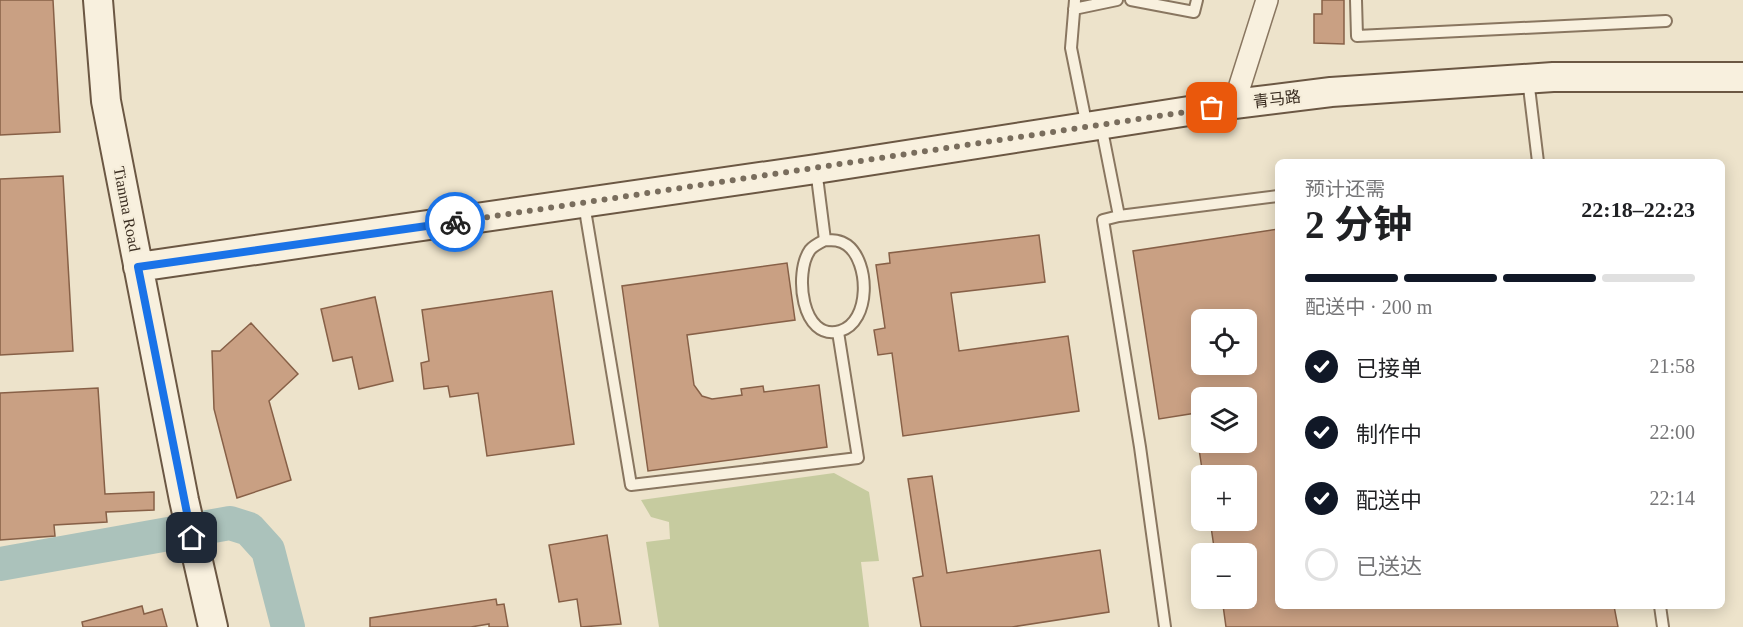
<!DOCTYPE html>
<html lang="zh">
<meta charset="utf-8">
<style>
:root{--surface:#fff;--page:#f6f6f6;--text:#202124;--muted:#757577;--line:#e0e0e0;--accent:#111827}
body{margin:0;font-family:"Times New Roman","Noto Sans SC",serif;background:var(--page);color:var(--text);height:100vh;display:flex;flex-direction:column;font-size:22px;white-space:nowrap}
*{box-sizing:border-box;margin:0}
p{font-size:20px;color:var(--muted)}
.icon{flex:none;width:33px;height:33px;fill:none;stroke:currentColor;stroke-width:2;stroke-linecap:round;stroke-linejoin:round}
.map{position:relative;flex:1;overflow:hidden}
.panel{position:absolute;left:1275px;top:159px;width:450px;height:450px;display:flex;flex-direction:column;background:var(--surface);border-radius:9px;box-shadow:0 3px 15px #0003}
.panel>*{flex:none}
.controls{position:absolute;left:1191px;top:309px;display:grid;gap:12px}
.controls a{display:grid;place-items:center;width:66px;height:66px;border-radius:9px;background:var(--surface);box-shadow:0 3px 15px #0003;font-size:30px}
.pin{position:absolute;display:grid;place-items:center;width:51px;height:51px;color:#fff;margin:-26px;border-radius:12px;box-shadow:0 3px 9px #0006}
.courier{position:absolute;display:grid;place-items:center;width:60px;height:60px;margin:-30px;border:4px solid #1a73e8;border-radius:50%;background:#fff;color:#222;box-shadow:0 2px 8px #0007}
.overview em{font-style:normal;font-weight:700}
.overview div{display:flex;flex-direction:column-reverse}
.overview{display:flex;align-items:center;justify-content:space-between;height:102px;padding:0 30px}
h1{font-size:39px;font-weight:700;line-height:45px}
.bar{display:grid;grid-template-columns:repeat(4,1fr);gap:9px 6px;align-content:center;height:72px;padding:0 30px}
.bar i{height:8px;border-radius:4px;background:var(--line)}
.bar .active{background:var(--accent)}
.bar p{grid-column:span 4}
ol{padding:0 30px;list-style:none}
li{display:flex;align-items:center;gap:18px;height:66px}
li p{margin-inline-start:auto}
li .icon{padding:6px;border-radius:50%;background:var(--accent);color:#fff;stroke-width:4}
li:last-child{color:var(--muted)}
li i{width:33px;height:33px;border:3px solid var(--line);border-radius:50%}
.map>svg:first-child{display:block}
.green{fill:#c6cb9f}
.lines{fill:none;stroke-linecap:round;stroke-linejoin:round}
.river{stroke:#abc2bb;stroke-width:34}
.building{fill:#c9a083;stroke:#876047;stroke-width:1.5;fill-rule:evenodd}
.lane-casing{stroke:#897660;stroke-width:14}
.street-casing{stroke:#897660;stroke-width:24}
.secondary-casing{stroke:#6b5743;stroke-width:32}
.lane{stroke:#f8f0de;stroke-width:10}
.street{stroke:#f8f0de;stroke-width:21}
.secondary{stroke:#f8f0de;stroke-width:28}
.done{stroke:#796d5d;stroke-width:6;stroke-dasharray:0 10.8}
.route{stroke:#1a73e8;stroke-width:8}
.labels{text-anchor:middle;dominant-baseline:central;stroke-width:4.5;stroke-linejoin:round;paint-order:stroke}
.street-label{font-size:16px;fill:#3b2e22;stroke:#f5edda}
</style>
<div class="map">
<svg width="1743" height="627" viewBox="0 0 1743 627">
<rect width="100%" height="100%" fill="#ede3cb"/>
<path class="green" d="M834,473L869,492L879,561L861,562L869,627H659L646,542L670,539L669,522L651,517L641,500Z"/>
<g class="lines">
<path class="river" d="M0,564L230,523L249,529L268,550L288,627"/>
</g>
<path class="building" d="M0,0H53L60,132L0,135Z
M1322,0H1344V44L1314,43V14H1322Z
M63,176L73,351L0,355V179Z
M1278,229V606H1614L1618,627H1226L1222,598H1246V554H1215L1210,520H1246V476H1203L1198,442H1246V398H1202V412L1159,419L1133,251ZM1202,320H1246V364H1202Z
M1039,235L1045,282L951,293L959,351L1068,336L1079,411L903,436L892,353L878,355L874,330L885,328L876,265L890,263L889,253Z
M787,263L795,320L687,335L694,385L702,396L712,399L742,395L741,389L763,386L764,392L819,385L827,447L648,471L622,286Z
M552,291L574,444L487,456L478,393L450,397L448,386L424,389L421,363L429,361L422,310Z
M375,297L393,381L359,389L352,357L333,361L321,309Z
M251,323L298,374L269,401L291,480L237,498L214,409L212,351H220Z
M98,388L105,494L154,492V510L106,512L107,522L54,525L55,536L0,540V393Z
M932,476L947,573L1100,550L1109,612L1012,627H921L913,578L923,576L908,479Z
M607,535L621,624L581,627L577,599L559,602L549,545Z
M496,599L497,605L504,604L508,627H489V624L471,627H370V618Z
M142,606L144,614L162,609L167,627H83L82,622Z"/>
<g class="lines">
<g class="lane-casing">
<path id="lane" d="M1075,0L1071,48L1087,127
M1131,0L1194,12L1197,0
M1356,0L1357,36L1666,21
M1074,9L1117,0
M1528,79L1538,162
M1101,125L1119,216L1103,220L1140,447L1165,627
M816,169L825,240C821,242 813,246 810,250C794,272 801,342 840,331C871,322 870,262 847,245C840,240 833,240 825,240
M584,204L631,485L858,458L838,332
M1119,216L1278,196
M1660,606L1663,627"/>
</g>
<g class="street-casing">
<path id="street" d="M1234,104L1267,0"/>
</g>
<g class="secondary-casing">
<path id="secondary" d="M98,0L106,101L184,500L213,627
M138,267L816,169L1234,104L1331,92L1553,77H1743"/>
</g>
<use href="#lane" class="lane"/>
<use href="#street" class="street"/>
<use href="#secondary" class="secondary"/>
</g>
<g class="lines">
<path class="done" d="M455,222L1212,108"/>
<path class="route" d="M192,538L138,267L455,222"/>
</g>
<g class="labels">
<g class="street-label">
<text transform="translate(1277 99) rotate(-7)">青马路</text>
<text transform="translate(127 209) rotate(79)">Tianma Road</text>
</g>
</g>
</svg>
<div class="controls">
<a><svg class="icon" aria-label="locate" viewBox="0 0 24 24"><circle cx="12" cy="12" r="6"/><path d="M12 2v4M12 18v4M2 12h4M18 12h4"/></svg></a>
<a><svg class="icon" aria-label="layers" viewBox="0 0 24 24"><path d="M12 4l9 5-9 5-9-5zM3 14l9 5 9-5"/></svg></a>
<a>+</a>
<a>−</a>
</div>
<div class="pin" style="left:1212px;top:108px;background:#ea580c"><svg class="icon" aria-label="bag" viewBox="0 0 24 24"><path d="M5 8h14l-1 12H6zM9 8a3 3 0 0 1 6 0"/></svg></div>
<div class="pin" style="left:192px;top:538px;background:#1f2937"><svg class="icon" aria-label="home" viewBox="0 0 24 24"><path d="M3 11l9-7 9 7M6 9v11h12V9"/></svg></div>
<div class="courier" style="left:455px;top:222px"><svg class="icon" aria-label="bike" viewBox="0 0 24 24"><circle cx="6" cy="16" r="4"/><circle cx="18" cy="16" r="4"/><path d="M6 16l4-8h5l3 8M10 8l3 8H6M13 5h3"/></svg></div>
<section class="panel">
<div class="overview"><div><h1>2 分钟</h1><p>预计还需</p></div><em>22:18–22:23</em></div>
<div class="bar"><i class="active"></i><i class="active"></i><i class="active"></i><i></i><p>配送中 · 200 m</p></div>
<ol>
<li><svg class="icon" aria-label="check" viewBox="0 0 24 24"><path d="M5 12l5 5 9-10"/></svg>已接单<p>21:58</p></li>
<li><svg class="icon" aria-label="check" viewBox="0 0 24 24"><path d="M5 12l5 5 9-10"/></svg>制作中<p>22:00</p></li>
<li><svg class="icon" aria-label="check" viewBox="0 0 24 24"><path d="M5 12l5 5 9-10"/></svg>配送中<p>22:14</p></li>
<li><i></i>已送达</li>
</ol>
</section>
</div>
